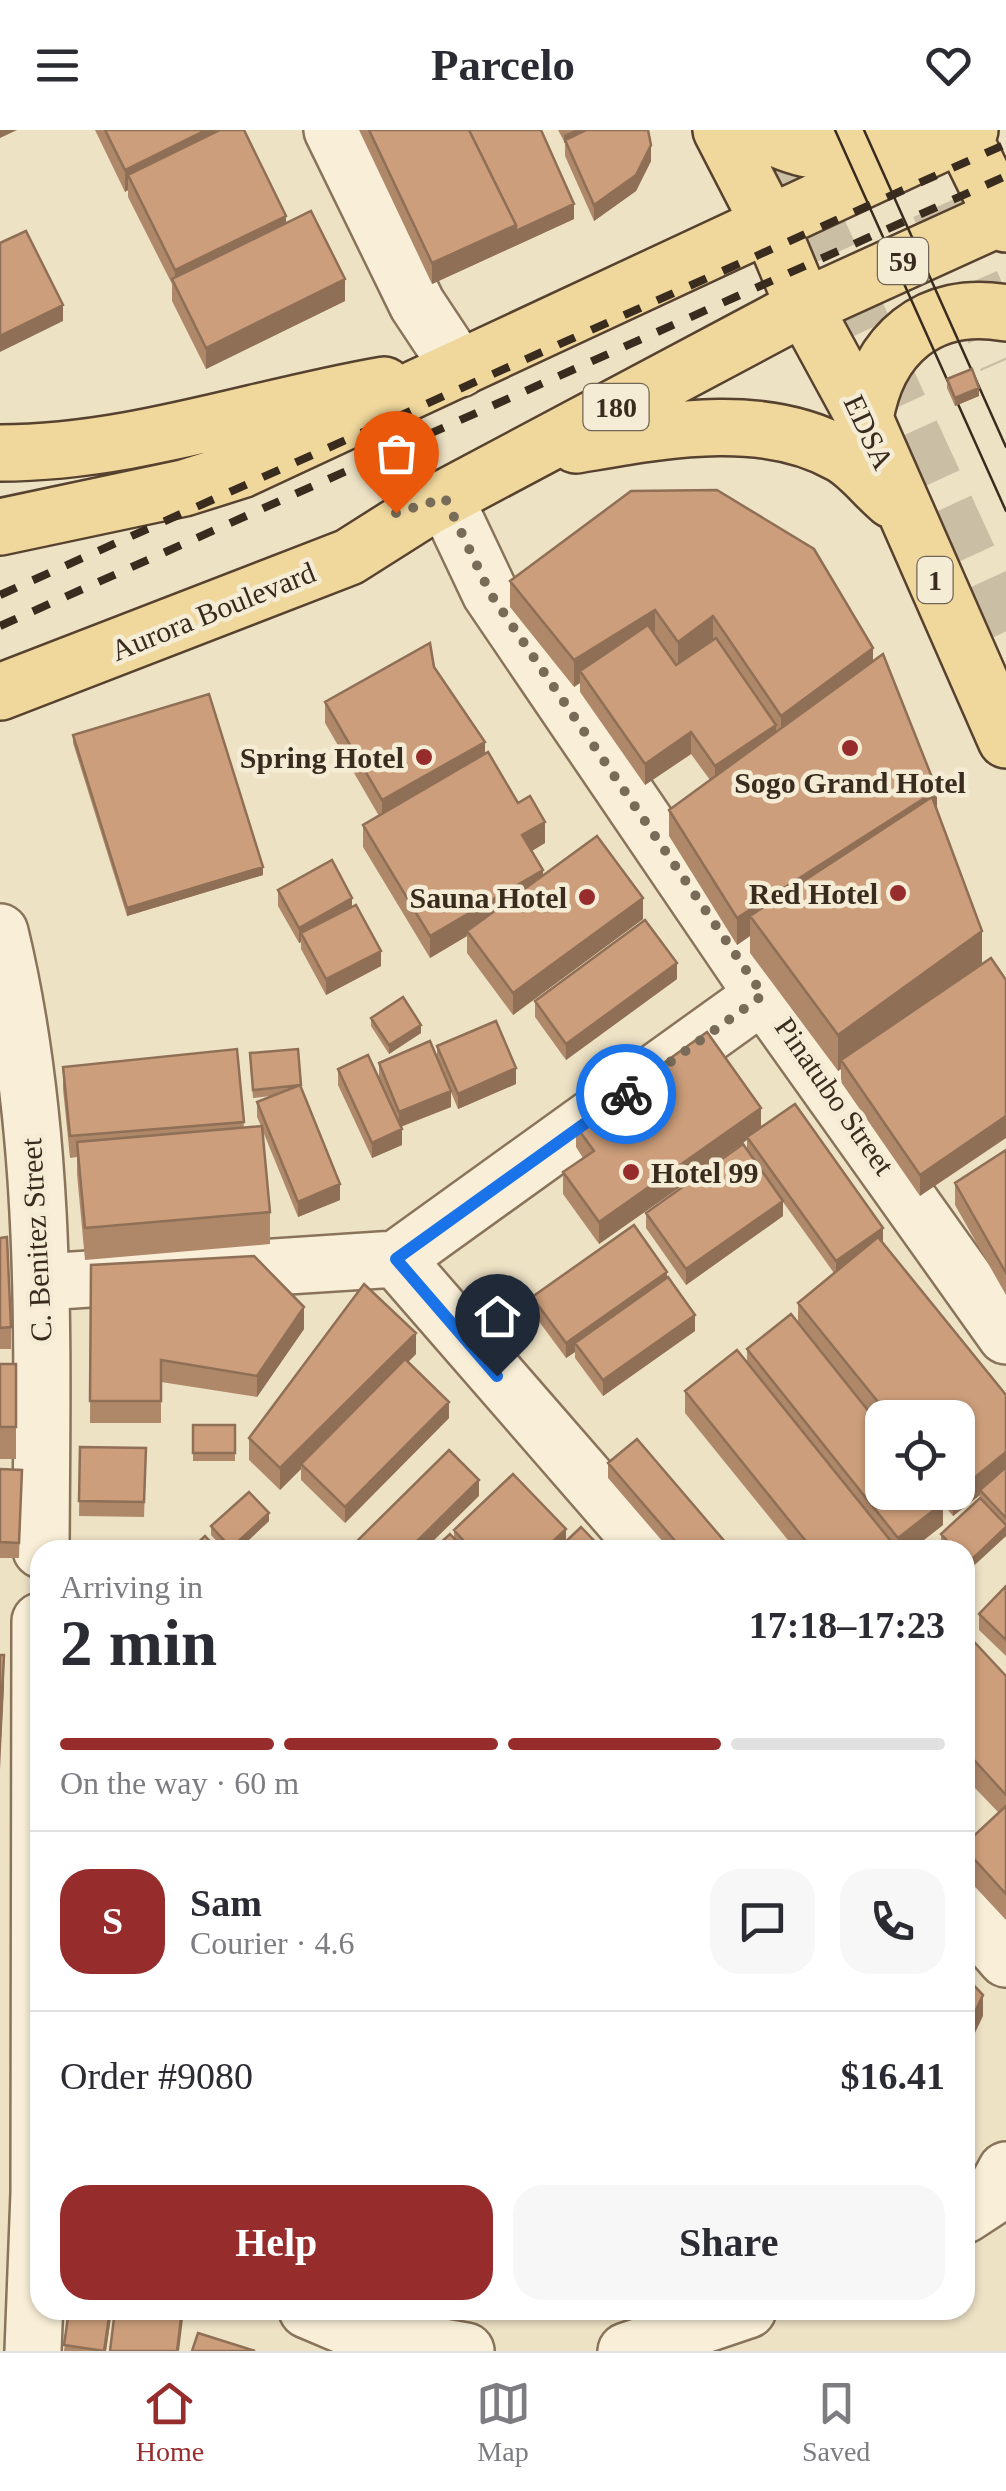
<!DOCTYPE html>
<meta charset="utf-8">
<style>
:root{--surface:#fff;--page:#f7f7f7;--text:#2b2b33;--muted:#7c7c81;--line:#e1e1e2;--accent:#972c2c}
body{margin:0;font-family:Georgia,serif;background:var(--page);color:var(--text);height:100vh;display:flex;flex-direction:column;font-size:38px;white-space:nowrap}
*{box-sizing:border-box;margin:0}
p{font-size:32px;color:var(--muted)}
.icon{flex:none;width:55px;height:55px;fill:none;stroke:currentColor;stroke-width:2;stroke-linecap:round;stroke-linejoin:round}
.map{position:relative;flex:1;overflow:hidden}
.details{position:absolute;left:30px;top:1410px;width:945px;height:780px;display:flex;flex-direction:column;background:var(--surface);border-radius:30px;box-shadow:0 2px 8px #0004}
.details>*{flex:none}
.tools{position:absolute;left:865px;top:1270px;display:grid;gap:20px}
.tools a{display:grid;place-items:center;width:110px;height:110px;border-radius:20px;background:var(--surface);box-shadow:0 2px 8px #0004;font-size:50px}
.pin{position:absolute;display:grid;place-items:center;width:85px;height:85px;color:#fff;margin:-102px -42px;border-radius:50% 50% 50% 0;rotate:-45deg;box-shadow:0 0 10px #0007}
.pin .icon{rotate:45deg}
.courier{position:absolute;display:grid;place-items:center;width:100px;height:100px;margin:-50px;border:8px solid #1a73e8;border-radius:50%;background:#fff;color:#222;box-shadow:0 2px 12px #0007}
.head em{font-style:normal;font-weight:800}
.head div{display:flex;flex-direction:column-reverse}
.head{display:flex;align-items:center;justify-content:space-between;height:170px;padding:0 30px}
h1{font-size:65px;font-weight:800;line-height:75px}
.bar{display:grid;grid-template-columns:repeat(4,1fr);gap:15px 10px;align-content:center;height:120px;padding:0 30px}
.bar i{height:12px;border-radius:8px;background:var(--line)}
.bar .active{background:var(--accent)}
.bar p{grid-column:span 4}
.line{display:flex;align-items:center;gap:25px;padding:0 30px;border-top:2px solid var(--line)}
.line div{flex:1}
.round{display:grid;place-items:center;flex:none;width:105px;height:105px;border-radius:30px;background:var(--page)}
.cta{display:flex;gap:20px;margin-top:auto;padding:20px 30px}
.cta a{flex:1;height:115px;border-radius:30px;background:var(--accent);color:#fff;font-size:40px;font-weight:800;line-height:115px;text-align:center}
.cta a+a{background:var(--page);color:var(--text)}
header{display:flex;justify-content:space-between;align-items:center;height:130px;padding:0 30px;background:var(--surface);font-size:45px;font-weight:800}
.tabs{display:flex;justify-content:space-around;align-items:center;height:140px;border-top:2px solid var(--line);background:var(--surface);font-size:28px;color:var(--muted)}
.tabs a{display:grid;justify-items:center;gap:5px}
.tabs .active{color:var(--accent)}
.map>svg:first-child{display:block}
.lines{fill:none;stroke-linecap:round;stroke-linejoin:round}
.highway-tunnel{stroke:#cabea4;stroke-width:55;stroke-dasharray:55 28;stroke-linecap:butt}
.minor-casing{stroke:#89745b;stroke-width:60}
.major-casing{stroke:#57422f;stroke-width:60}
.minor{stroke:#f9efd8;stroke-width:55}
.major{stroke:#f0d89d;stroke-width:55}
.tram{stroke:#392c1f;stroke-width:2.5}
.rail{stroke:#392c1f;stroke-width:8;stroke-dasharray:18 18;stroke-linecap:butt}
.wall{fill:#af886a;fill-rule:evenodd}
.shaded-wall{fill:#8f6f56}
.building{fill:#cc9e7b;stroke:#8f6f56;stroke-width:2.5}
.done{stroke:#786c59;stroke-width:10;stroke-dasharray:0 18}
.route{stroke:#1a73e8;stroke-width:12}
.poi-dot{fill:#972c2c;stroke:#f5ecd5;stroke-width:4}
.labels{text-anchor:middle;dominant-baseline:central;stroke-width:9;stroke-linejoin:round;paint-order:stroke}
.shield{fill:#f5ecd5;stroke:#716656;stroke-width:2.5}
.shield-label{font-size:28px;font-weight:bold;fill:#392c1f}
.street-label{font-size:30px;fill:#392c1f;stroke:#f5ecd5}
.poi-label{font-size:30px;font-weight:bold;fill:#392c1f;stroke:#f5ecd5;text-anchor:end}
</style>
<header><svg class="icon" aria-label="menu" viewBox="0 0 24 24"><path d="M4 6h16M4 12h16M4 18h16"/></svg>Parcelo<svg class="icon" aria-label="heart" viewBox="0 0 24 24"><path d="M12 20l-8-8c-3-5 5-10 8-4 3-6 11-1 8 4z"/></svg></header>
<div class="map">
<svg width="1006" height="2221" viewBox="0 0 1006 2221">
<rect width="100%" height="100%" fill="#eee2c5"/>
<g class="lines">
<path class="highway-tunnel" d="M773,0L1006,507
M905,0L1006,230"/>
<g class="minor-casing">
<path id="minor" d="M332,0L417,174L460,239
M445,368L490,463L763,865L1006,1206
M0,802C49,1004 42,1214 41,1420
M396,1129L649,1420
M43,1152L396,1129L763,865
M965,1782L1006,1829
M965,2085L991,2068L1006,2040
M307,2180L359,2202L466,2221
M33,2221L39,2063L40,1491
M626,2221L748,2180"/>
</g>
<g class="major-casing">
<path id="major" d="M721,0L770,95L804,177L865,289L1006,610
M759,0C805,25 836,30 883,0
M960,0L1006,94
M865,289C877,214 929,169 1006,183
M576,315C660,301 761,280 840,324C859,334 875,356 892,370
M0,323C131,323 256,277 384,255
M0,397L184,358L241,340L970,0
M0,562L349,427L428,377L804,177L1006,85"/>
</g>
<use href="#minor" class="minor"/>
<use href="#major" class="major"/>
<path class="tram" d="M835,0L1006,381
M864,0L1006,317"/>
<path class="rail" d="M0,465L1006,14
M0,496L1006,46"/>
</g>
<path class="wall" d="M95,0H244L286,94L345,171L206,239L172,171V154L128,67V60L125,62Z
M359,0H541L574,89L432,154Z
M558,0H648L651,31L636,61L594,91L565,26V13Z
M947,249L979,266L955,276L947,258Z
M631,361L873,531L937,660L920,1066L841,952V939L838,941L750,823V806L737,815L669,706V680L710,650L691,624L645,655L580,562V553L574,557L510,477V451Z
M325,572L485,624L545,713L531,721L543,746L643,789L513,885L467,823V806L430,828L363,717V695L379,686L325,593Z
M73,605L263,745L127,786L73,613Z
M278,760L352,777L381,836L326,865L301,819V812L299,813L278,776Z
M677,849L566,930L535,887V871Z
M371,888L421,903L389,924L371,896Z
M437,916L516,954L458,979L451,962V977L401,997L402,1015L372,1028L338,955V939L379,948V933L437,928Z
M237,919L244,998L261,996L257,987V972L270,966L253,968L250,931L301,957L340,1070L298,1087L262,999L270,1082V1114L85,1130L77,1044V1027L70,1028L63,959V937Z
M576,996L761,997L883,1114L1006,1265V1406L968,1441L965,1438V1420H948L941,1413V1404L980,1368V1365L953,1386L943,1374V1395L911,1420H796L685,1283V1261L747,1233V1219L798,1192V1173L834,1143L783,1072V1086L686,1155L646,1098V1083L747,1021V1010L599,1114L563,1064V1042L583,1028L576,1017ZM882,1288H958V1362H882Z
M1006,1020V1165L955,1075V1053Z
M0,1108L11,1197V1219H0Z
M91,1135L304,1199L257,1267L161,1252V1293H90Z
M667,1147L695,1201L603,1266L575,1228V1222L566,1228L532,1182V1167Z
M416,1224L408,1232L449,1288L345,1393L301,1350V1339L280,1360L249,1330V1308Z
M0,1234H16V1329H0Z
M193,1295H235V1331H193Z
M80,1317L146,1333L144,1387L79,1386Z
M608,1333L732,1420H670L608,1348Z
M0,1339L22,1340L19,1428H0Z
M269,1391L238,1420H225L211,1405V1396Z
M454,1400L566,1412L603,1420H433L454,1408Z
M1006,1456V1526L979,1500V1484Z
M965,1502L1006,1546V1790L965,1746V1714L999,1683L975,1658Z
M69,2180H112L106,2221H64Z"/>
<path class="shaded-wall" d="M0,0H17L0,8Z
M206,0H241L128,45V60L125,62V40Z
M575,0H592L564,13V5Z
M651,15V31L636,61L594,91V75Z
M574,74V89L432,154V133L516,95Z
M286,86V108L175,157V140Z
M345,149V171L206,239V218Z
M63,175V191L0,222V206Z
M979,258V266L955,276V268Z
M655,480V506L580,541V553L574,557V530Z
M713,486V512L678,539V512Z
M873,518V545L781,612V586Z
M776,595V616L715,658V636Z
M691,602V624L645,655V634Z
M485,612V634L382,692V670Z
M937,660V686L750,786V806L737,815V788Z
M545,692V713L522,727V705Z
M263,737V745L127,786V778Z
M543,740V762L467,801V806L430,828V806Z
M352,768V784L301,803V812L299,813V798Z
M643,768V789L513,885V863Z
M982,801V837L841,930V939L838,941V905Z
M381,821V836L326,865V849Z
M677,833V849L566,930V914Z
M421,895V903L389,924V915Z
M516,938V954L458,979V964Z
M451,961V977L399,997V982Z
M761,978V1000L599,1114V1092Z
M1006,986V1008L920,1066V1045Z
M402,999V1015L372,1028V1013Z
M340,1054V1070L298,1087V1072Z
M783,1071V1086L686,1155V1139Z
M883,1098V1113L836,1147V1131Z
M667,1142V1158L575,1213V1222L566,1228V1213Z
M304,1177V1199L257,1267V1246Z
M695,1185V1201L603,1266V1250Z
M416,1203V1224L303,1337L301,1334V1339L280,1360V1338Z
M449,1272V1288L345,1393V1377Z
M1006,1322V1344L980,1360V1365L953,1386V1365Z
M479,1350V1366L424,1420H408Z
M943,1373V1395L911,1420H898V1408Z
M269,1383V1391L238,1420H231V1418Z
M1006,1397V1406L968,1441V1433Z
M566,1399V1415L560,1420H544Z
M4,1525V1557L0,1640V1607Z
M975,1631V1658L965,1667V1641Z
M983,1865V1886L965,1924V1903Z
M110,2180H112L106,2221H104Z
M182,2180L183,2189L179,2221H177Z"/>
<path class="building" d="M105,0H206L125,40Z
M220,0H244L286,86L175,140L128,45Z
M369,0H469L516,95L432,133Z
M469,0H541L574,74L516,101V95Z
M586,0H648L651,15L636,45L594,75L565,10Z
M311,81L345,149L206,218L172,149Z
M26,101L63,175L0,206V113Z
M972,239L979,258L955,268L947,249Z
M717,360L814,419L873,518L781,586L713,486L678,512L655,480L574,530L510,451L631,361Z
M648,495L676,535L716,508L776,595L715,636L691,602L645,634L580,541Z
M430,513L434,537L485,612L382,670L325,572Z
M883,524L937,660L737,788L669,680Z
M209,564L263,737L127,778L73,605Z
M488,622L518,673L530,666L545,692L522,705L543,740L430,806L363,695Z
M932,667L982,801L838,905L750,786Z
M597,706L643,768L513,863L467,801Z
M332,730L352,768L299,798L278,760Z
M356,775L381,821L326,849L301,803Z
M645,790L677,833L566,914L535,871Z
M991,828L1006,850V986L920,1045L841,930Z
M403,867L421,895L389,915L371,888Z
M496,891L516,938L458,964L437,916Z
M707,902L761,978L599,1092L563,1042L594,1021L576,996Z
M430,911L451,961L399,982L379,933Z
M237,919L244,992L70,1006L63,937Z
M298,919L301,955L253,960L250,923Z
M368,925L402,999L372,1013L338,939Z
M300,955L340,1054L298,1072L257,972Z
M795,974L883,1098L836,1131L747,1007Z
M262,996L270,1082L85,1098L77,1012Z
M743,1014L783,1071L686,1139L646,1083Z
M1006,1020V1143L955,1053Z
M634,1095L667,1142L566,1213L532,1167Z
M7,1107L11,1197L0,1198V1108Z
M878,1107L1006,1265V1322L958,1361V1288H891L798,1173Z
M254,1126L304,1177L257,1246L161,1230V1271H90L91,1135Z
M668,1147L695,1185L603,1250L575,1213Z
M364,1154L416,1203L280,1338L249,1308Z
M791,1184L882,1298V1362H934L943,1373L898,1408L747,1219Z
M737,1220L894,1415L888,1420H813L685,1261Z
M405,1229L449,1272L345,1377L301,1334Z
M0,1234H16V1297H0Z
M193,1295H235V1323H193Z
M637,1309L732,1420H683L608,1333Z
M80,1317L146,1318L144,1372L79,1371Z
M449,1320L479,1350L408,1420L349,1419Z
M1006,1337V1388L980,1360Z
M0,1339L22,1340L19,1413L0,1412Z
M513,1344L566,1399L544,1420H472L454,1400Z
M249,1362L269,1383L231,1418L211,1396Z
M980,1368L1006,1395V1397L968,1433L965,1430V1420H956L941,1404Z
M581,1397L603,1420H557Z
M450,1404L465,1420H433Z
M205,1406L218,1420H190Z
M1006,1456V1510L979,1484Z
M965,1502L1006,1546V1665L975,1631L965,1641Z
M0,1525H4L0,1607Z
M1006,1676V1764L965,1719V1714Z
M965,1846L983,1865L965,1903Z
M69,2180H110L104,2221L64,2215Z
M115,2180H182L177,2221H110Z
M198,2203L255,2221H192Z"/>
<g class="lines">
<path class="done" d="M396,383L445,368L490,463L763,865L626,964"/>
<path class="route" d="M497,1246L396,1129L626,964"/>
</g>
<g class="poi-dot">
<circle cx="850" cy="618" r="10"/>
<circle cx="424" cy="627" r="10"/>
<circle cx="898" cy="763" r="10"/>
<circle cx="587" cy="767" r="10"/>
<circle cx="631" cy="1042" r="10"/>
</g>
<g class="labels">
<g class="shield">
<rect x="878" y="108" width="50" height="46" rx="8"/>
<rect x="583.5" y="254" width="65" height="46" rx="8"/>
<rect x="917.5" y="427" width="35" height="46" rx="8"/>
</g>
<g class="shield-label">
<text x="903" y="131">59</text>
<text x="616" y="277">180</text>
<text x="935" y="450">1</text>
</g>
<g class="street-label">
<text transform="translate(869 302) rotate(65)">EDSA</text>
<text transform="translate(213 481) rotate(-22)">Aurora Boulevard</text>
<text transform="translate(835 966) rotate(55)">Pinatubo Street</text>
<text transform="translate(36 1110) rotate(-93)">C. Benitez Street</text>
</g>
<g class="poi-label">
<text x="404" y="627">Spring Hotel</text>
<text x="850" y="652" text-anchor="middle">Sogo Grand Hotel</text>
<text x="878" y="763">Red Hotel</text>
<text x="567" y="767">Sauna Hotel</text>
<text x="651" y="1042" text-anchor="start">Hotel 99</text>
</g>
</g>
</svg>
<div class="tools">
<a><svg class="icon" aria-label="locate" viewBox="0 0 24 24"><circle cx="12" cy="12" r="6"/><path d="M12 2v4M12 18v4M2 12h4M18 12h4"/></svg></a>
</div>
<div class="pin" style="left:396px;top:383px;background:#ea580c"><svg class="icon" aria-label="bag" viewBox="0 0 24 24"><path d="M5 8h14l-1 12H6zM9 8a3 3 0 0 1 6 0"/></svg></div>
<div class="pin" style="left:497px;top:1246px;background:#1f2937"><svg class="icon" aria-label="home" viewBox="0 0 24 24"><path d="M3 11l9-7 9 7M6 9v11h12V9"/></svg></div>
<div class="courier" style="left:626px;top:964px"><svg class="icon" aria-label="bike" viewBox="0 0 24 24"><circle cx="6" cy="16" r="4"/><circle cx="18" cy="16" r="4"/><path d="M6 16l4-8h5l3 8M10 8l3 8H6M13 5h3"/></svg></div>
<section class="details">
<div class="head"><div><h1>2 min</h1><p>Arriving in</p></div><em>17:18–17:23</em></div>
<div class="bar"><i class="active"></i><i class="active"></i><i class="active"></i><i></i><p>On the way · 60 m</p></div>
<div class="line" style="height:180px"><b class="round" style="background:var(--accent);color:#fff">S</b><div><b>Sam</b><p>Courier · 4.6</p></div><a class="round"><svg class="icon" aria-label="chat" viewBox="0 0 24 24"><path d="M4 5h16v11H9l-5 4z"/></svg></a><a class="round"><svg class="icon" aria-label="phone" viewBox="0 0 24 24"><path d="M5 4h4l2 5-3 2q2 4 5 5l2-3 5 2v4C11 20 4 13 5 4z"/></svg></a></div>
<div class="line" style="height:130px"><div>Order #9080</div><b>$16.41</b></div>
<div class="cta"><a>Help</a><a>Share</a></div>
</section>
</div>
<nav class="tabs">
<a class="active"><svg class="icon" aria-label="home" viewBox="0 0 24 24"><path d="M3 11l9-7 9 7M6 9v11h12V9"/></svg>Home</a>
<a><svg class="icon" aria-label="map" viewBox="0 0 24 24"><path d="M3 6l6-2 6 2 6-2v14l-6 2-6-2-6 2zM9 4v14M15 6v14"/></svg>Map</a>
<a><svg class="icon" aria-label="saved" viewBox="0 0 24 24"><path d="M7 4h10v16l-5-4-5 4z"/></svg>Saved</a>
</nav>
